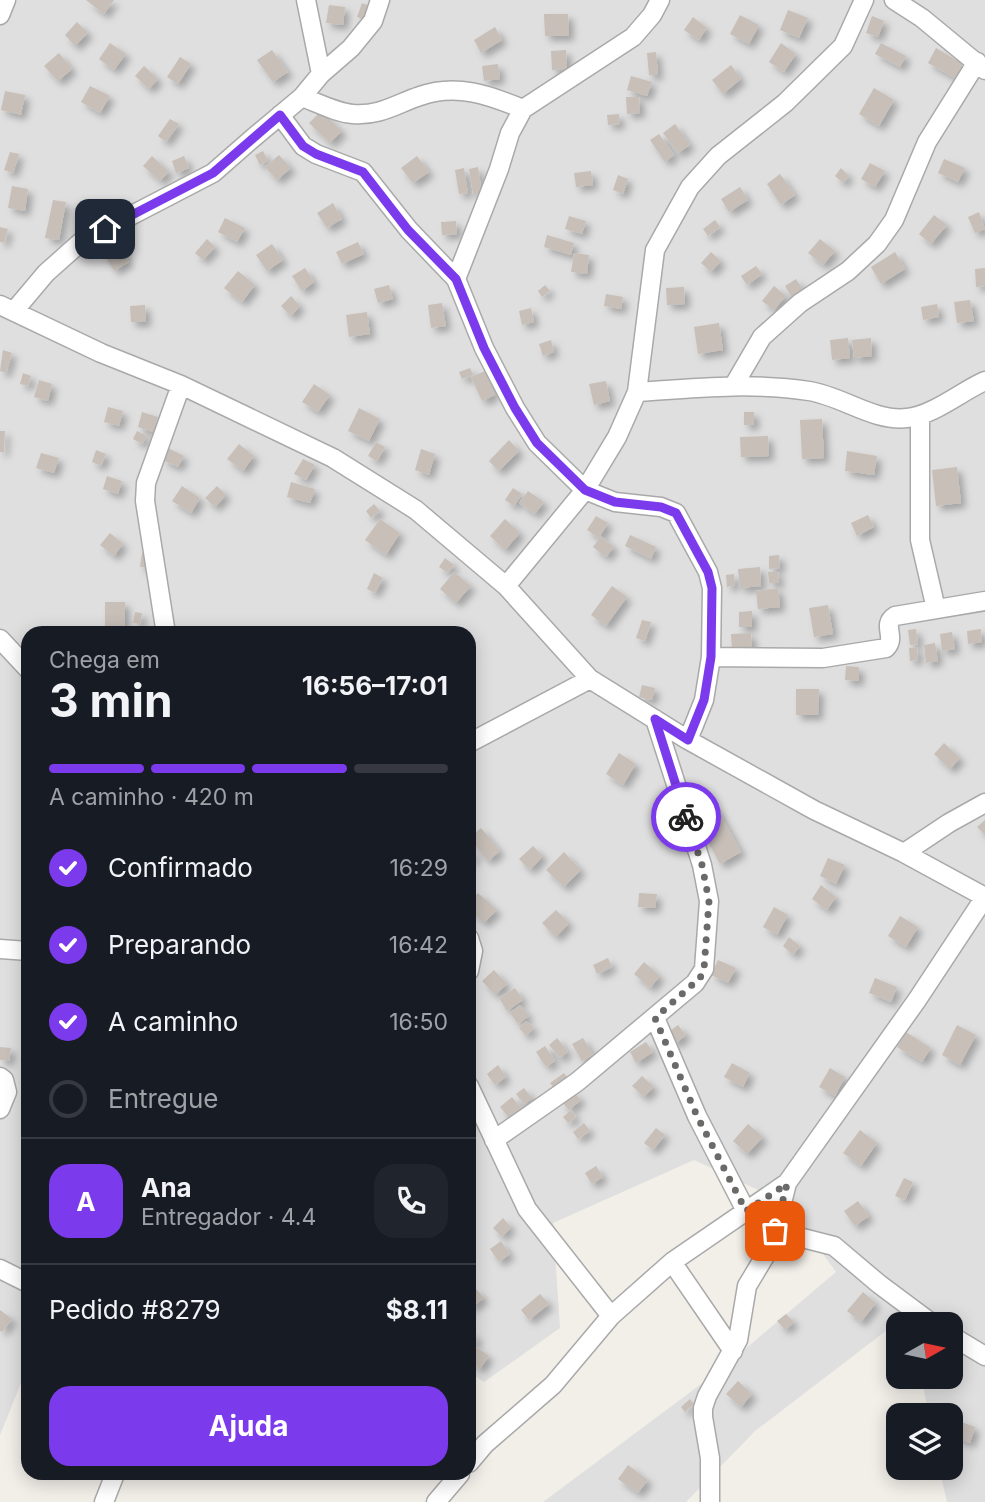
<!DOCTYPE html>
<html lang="pt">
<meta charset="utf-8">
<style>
:root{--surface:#171b24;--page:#20242c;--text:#f1f3f6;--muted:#9ea1a6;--line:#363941;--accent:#7c3aed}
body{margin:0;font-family:Inter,sans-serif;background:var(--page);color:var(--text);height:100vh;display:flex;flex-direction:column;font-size:26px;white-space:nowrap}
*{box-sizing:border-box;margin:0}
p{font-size:23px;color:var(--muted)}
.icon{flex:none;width:38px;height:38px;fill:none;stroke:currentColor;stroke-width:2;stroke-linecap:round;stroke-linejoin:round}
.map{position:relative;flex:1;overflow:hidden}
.side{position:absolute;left:21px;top:626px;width:455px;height:854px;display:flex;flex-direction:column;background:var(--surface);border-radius:21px;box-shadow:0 4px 18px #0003}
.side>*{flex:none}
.needle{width:46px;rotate:81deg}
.fabs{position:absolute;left:886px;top:1312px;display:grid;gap:14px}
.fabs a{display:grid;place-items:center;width:77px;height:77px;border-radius:14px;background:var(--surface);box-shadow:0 4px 18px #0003;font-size:35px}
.pin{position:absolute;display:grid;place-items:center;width:60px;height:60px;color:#fff;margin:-30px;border-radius:14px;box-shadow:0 4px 10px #0006}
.courier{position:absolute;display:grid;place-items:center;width:70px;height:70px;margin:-35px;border:5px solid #7c3aed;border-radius:50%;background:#fff;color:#222;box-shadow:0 2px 9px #0007}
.overview em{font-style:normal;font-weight:700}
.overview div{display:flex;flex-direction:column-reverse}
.overview{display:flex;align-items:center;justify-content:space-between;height:119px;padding:0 28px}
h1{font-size:46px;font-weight:700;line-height:52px}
.bar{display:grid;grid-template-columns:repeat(4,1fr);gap:10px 7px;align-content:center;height:84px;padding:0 28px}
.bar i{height:9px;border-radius:5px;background:var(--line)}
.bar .active{background:var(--accent)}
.bar p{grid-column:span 4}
.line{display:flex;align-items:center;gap:18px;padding:0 28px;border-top:2px solid var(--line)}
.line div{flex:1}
.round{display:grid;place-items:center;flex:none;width:74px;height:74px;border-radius:21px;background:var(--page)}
ol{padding:0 28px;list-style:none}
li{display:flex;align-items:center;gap:21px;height:77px}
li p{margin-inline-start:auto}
li .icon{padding:7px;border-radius:50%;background:var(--accent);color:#fff;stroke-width:4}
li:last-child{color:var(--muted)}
li i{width:38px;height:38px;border:4px solid var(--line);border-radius:50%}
.primary-button{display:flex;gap:14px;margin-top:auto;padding:14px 28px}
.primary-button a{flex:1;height:80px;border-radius:21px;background:var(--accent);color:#fff;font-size:28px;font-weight:700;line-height:80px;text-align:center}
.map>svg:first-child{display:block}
.residential{fill:#e0dfdf}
.building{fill:#c7bfb8;filter:url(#shadow)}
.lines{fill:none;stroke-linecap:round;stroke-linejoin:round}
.minor-casing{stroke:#a9a9a9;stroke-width:21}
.minor{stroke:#fff;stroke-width:18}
.done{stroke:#6b6a68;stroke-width:7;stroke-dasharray:0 12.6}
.route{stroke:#7c3aed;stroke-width:9}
</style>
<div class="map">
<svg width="985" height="1502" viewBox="0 0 985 1502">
<defs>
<filter id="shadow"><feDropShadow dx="5" dy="5" stdDeviation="3.5" flood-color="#0004"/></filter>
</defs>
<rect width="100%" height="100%" fill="#f2efe9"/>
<path class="residential" d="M0,0H985V1502H947L939,1468H950V1416H929L921,1377H950V1325H910L908,1314L755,1431L686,1502H543L724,1367L836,1272L786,1203L694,1160L553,1223L560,1328L484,1382L469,1372V634H28V1366L0,1435Z"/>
<path class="building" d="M86,0H114L104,14Z
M362,3L370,6L365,20L357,17Z
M329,5L345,7L343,25L326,23Z
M788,10L808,18L799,38L780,30Z
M544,14H568L569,36H545Z
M740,15L759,25L749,44L730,34Z
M872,16L884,21L878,37L866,33Z
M693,17L707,28L699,40L684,30Z
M77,22L88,33L75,46L65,35Z
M495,27L502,40L481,53L474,40Z
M110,43L126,54L114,70L99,59Z
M781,43L796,54L784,72L769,62Z
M881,43L906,56L900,67L875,54Z
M936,48L963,64L955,78L928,63Z
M272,50L288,72L273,82L257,60Z
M566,50L567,69L552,70L551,51Z
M656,52L658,75H649L647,53Z
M59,53L72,69L58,81L44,66Z
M180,57L191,64L178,84L167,77Z
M498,64L500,79L484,81L482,66Z
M731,65L741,79L723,94L712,80Z
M144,66L158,79L149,89L135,76Z
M631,76L652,82L647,96L627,90Z
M90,86L110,96L100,113L81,102Z
M874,88L894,100L879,126L859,114Z
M5,91L25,95L21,115L1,110Z
M626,97H639L640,113L627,114Z
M321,111L342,131L330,143L309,123Z
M619,114L620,124L608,125L607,115Z
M170,119L179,124L166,142L158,136Z
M675,124L690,145L678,153L663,133Z
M659,134L674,155L665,162L650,140Z
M263,151L268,161L260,165L255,155Z
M10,152L19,154L13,173L4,170Z
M279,155L291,168L277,180L265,167Z
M152,156L169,172L160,181L143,166Z
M184,156L189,168L176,173L172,161Z
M417,156L429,172L413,183L401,168Z
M944,159L965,168L958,182L938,173Z
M870,163L885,171L875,187L861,179Z
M478,167L482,193L473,194L469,169Z
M464,168L468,193L459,194L455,170Z
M841,168L849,176L843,183L835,176Z
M591,171L593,185L576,187L574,173Z
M780,174L795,195L781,205L767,184Z
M618,175L628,179L623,194L613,190Z
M12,186L28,189L25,211L8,208Z
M740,187L748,200L729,212L721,199Z
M53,200L66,202L59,240L45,238Z
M333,203L342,219L327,228L317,213Z
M979,212L985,229L975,233L968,217Z
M934,215L947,225L931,244L919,234Z
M569,216L586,221L582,234L565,229Z
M225,218L245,228L237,242L218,232Z
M715,220L720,227L708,236L703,229Z
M456,221L457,234L442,235L441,222Z
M0,227L8,229L4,243L0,242Z
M547,235L574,243L571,255L544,247Z
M207,239L215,247L203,260L195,253Z
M820,239L835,251L823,265L808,253Z
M117,242L129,262L114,271L102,250Z
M358,242L364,254L342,264L336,252Z
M272,244L283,260L267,271L256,255Z
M711,252L721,261L711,272L701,263Z
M895,252L905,269L881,284L871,267Z
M574,253L589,255L587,274L571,272Z
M756,266L762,274L747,285L741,276Z
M305,268L314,282L302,291L292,276Z
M985,268V286L976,287L975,269Z
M238,271L255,285L242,302L224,288Z
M796,279L805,293L794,301L785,286Z
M389,285L393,299L378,303L374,289Z
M545,285L550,291L542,297L538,291Z
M774,286L786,296L774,310L762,301Z
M684,287L685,304L667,305L666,288Z
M606,294L623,297L621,309L604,306Z
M291,296L300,306L291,316L281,306Z
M970,300L974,321L957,323L954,302Z
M442,303L446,326L431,328L428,305Z
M937,304L939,317L923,320L921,307Z
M145,305L146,322H131L130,306Z
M531,308L534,322L522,325L519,311Z
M367,312L370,334L349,337L346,315Z
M719,323L723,350L698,354L694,327Z
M848,338L850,358L832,360L830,340Z
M871,338L872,356L854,358L852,340Z
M551,340L554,352L543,356L539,344Z
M3,350L12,353L6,373L0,371Z
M470,368L473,375L462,379L459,372Z
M485,371L495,395L482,401L471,377Z
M23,373L31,376L28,386L20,384Z
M39,380L52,384L48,401L34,397Z
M606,381L610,401L594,405L589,384Z
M314,384L330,395L318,412L302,402Z
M108,407L123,411L119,426L104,422Z
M359,408L380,419L369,441L348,431Z
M142,412L158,417L153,432L138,427Z
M744,412H754V425H744Z
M822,419L824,458L802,459L800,420Z
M0,431H5L4,452H0Z
M137,431L147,436L142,444L133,439Z
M768,436L769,456L741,457L740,437Z
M509,440L519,451L499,471L489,461Z
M376,442L385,447L377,461L368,456Z
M239,444L254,456L243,471L227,459Z
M168,448L184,456L178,467L162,460Z
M421,449L435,454L429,475L415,470Z
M96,450L106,454L101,466L92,462Z
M847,451L877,456L874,475L845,471Z
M41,453L59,458L54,473L36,468Z
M303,459L315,465L306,480L294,474Z
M957,467L961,503L936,506L932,470Z
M107,476L122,481L118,494L103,489Z
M291,482L315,489L310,503L287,497Z
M182,486L200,498L191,513L172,501Z
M217,486L226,495L215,507L205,498Z
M513,488L522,494L514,506L505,500Z
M528,491L544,502L535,514L519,503Z
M374,504L380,511L371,518L366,511Z
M868,515L874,527L857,536L851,523Z
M596,516L608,523L599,538L587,530Z
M380,519L400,533L386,555L365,540Z
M505,519L520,533L505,550L490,536Z
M110,533L123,544L114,556L100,545Z
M630,535L656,547L651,559L625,546Z
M601,536L614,547L606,557L593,547Z
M142,553L151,554L149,568L140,567Z
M779,555L780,568L769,569V556Z
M445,558L454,565L448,573L439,567Z
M760,567L761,586L740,588L738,569Z
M454,572L471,586L456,603L440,589Z
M768,572H778L779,583H769Z
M374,573L383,578L375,593L367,589Z
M734,574L735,585L727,587L726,575Z
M612,586L627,597L606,626L591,615Z
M778,588L780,607L758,609L756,591Z
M105,602H125V626H105Z
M828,605L833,634L814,637L809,608Z
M752,611V627H739V612Z
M135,612L142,613L140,624L133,623Z
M642,620L651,622L645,641L636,638Z
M319,629L343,632V634H319Z
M916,629L918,644L910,645L908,630Z
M981,629L982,642L968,644L967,631Z
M952,632L955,649L942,651L940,634Z
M751,633L752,650H732L731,634Z
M935,643L938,661L926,663L924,645Z
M917,647L918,660L910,661L909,648Z
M846,666L859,667V681L845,680Z
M642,685L655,688L652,700L639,697Z
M796,689H819L818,715H796Z
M944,743L960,758L950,769L934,754Z
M619,753L636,764L623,785L606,774Z
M717,808L741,852L720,864L696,819Z
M985,820V835L977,827Z
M481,828L500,851L488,861L469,838Z
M533,846L543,856L530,870L519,859Z
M469,849L476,855L469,863Z
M564,852L581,870L564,887L546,870Z
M828,858L845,865L836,884L820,876Z
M821,885L836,897L827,910L812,899Z
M478,893L497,910L484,923L469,909V902Z
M639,893L657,894L655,908L638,907Z
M774,907L788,915L777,935L763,927Z
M556,910L569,923L556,937L542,923Z
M900,916L918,927L906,947L888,936Z
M789,937L800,946L793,955L783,946Z
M608,958L612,967L597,974L593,965Z
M718,960L736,968L728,983L711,975Z
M644,962L660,976L650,988L634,974Z
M494,970L507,984L495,995L482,981Z
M875,978L897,987L891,1002L869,993Z
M515,988L523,1000L507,1011L499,998Z
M520,1005L529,1016L518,1024L510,1013Z
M526,1021L534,1028L526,1036L519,1028Z
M678,1025L686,1035L675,1044L666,1034Z
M957,1025L976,1035L960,1065L942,1055Z
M906,1032L931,1048L922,1062L897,1047Z
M557,1038L568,1052L560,1058L549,1045Z
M583,1038L593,1055L582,1061L572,1044Z
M646,1042L653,1052L636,1063L630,1052Z
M545,1046L555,1061L546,1067L536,1052Z
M0,1047L11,1048L9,1061L0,1060Z
M732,1063L750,1073L743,1087L724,1077Z
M498,1065L506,1077L495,1085L487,1074Z
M830,1068L845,1077L835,1096L819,1087Z
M564,1073L571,1082L557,1092L550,1083Z
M642,1076L654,1087L644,1097L632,1086Z
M524,1088L532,1098L524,1104L516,1094Z
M573,1091L581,1100L569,1110L561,1101Z
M512,1097L522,1109L510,1119L500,1107Z
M571,1110L576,1117L568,1123L563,1117Z
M584,1123L590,1131L578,1139L573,1132Z
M748,1124L763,1137L747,1154L733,1141Z
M656,1128L665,1135L653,1150L644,1143Z
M860,1130L877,1143L861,1166L843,1153Z
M596,1166L603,1177L592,1184L585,1173Z
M904,1178L913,1182L905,1200L895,1196Z
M858,1201L869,1216L855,1226L844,1211Z
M503,1218L511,1227L502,1237L493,1228Z
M501,1241L510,1254L499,1262L490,1249Z
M476,1289L484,1298L469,1309V1294Z
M863,1292L876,1303L861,1322L847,1311Z
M540,1294L549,1304L529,1320L521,1310Z
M0,1310L12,1319L2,1332L0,1331Z
M786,1314L794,1322L785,1330L777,1321Z
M469,1330L478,1340L469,1347Z
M476,1347L489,1356L480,1369L469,1361Z
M738,1381L752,1394L741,1407L726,1394Z
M690,1399L694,1404L685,1412L681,1407Z
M959,1421L975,1427L970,1443L953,1437Z
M628,1465L648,1480L638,1493L618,1479Z"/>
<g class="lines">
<g class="minor-casing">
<path id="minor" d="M306,0L321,74
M894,0L922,18L985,70
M0,15L6,0
M302,97C318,103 337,113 353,114C380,116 396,104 420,96C456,83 489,95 523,109
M280,115L303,146L316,154L363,172L409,230L456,279L484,348L515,408L537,443L585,490L615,502L661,507L676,513L708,572L712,588L711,657L704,700L688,740
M456,279L499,169L510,133L523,109L633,37L652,15L660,0
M0,305L101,353L181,385L333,458L416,510L506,586L590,679L688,740L814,810L904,853L985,897
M14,311L46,273L82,241L213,173L253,138L302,97L321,74L351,48L373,21L380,0
M734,385L762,337L800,303L848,271L877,244L894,220L927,142L977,62
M637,392C695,388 752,382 809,391C842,396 874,422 907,418C932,416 962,391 985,381
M920,415V540L936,609
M506,586L585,490L617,437L637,392L655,250L690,187L718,156L785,103L843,46L864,0
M166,634L145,501L146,483L181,385
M0,639L28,669
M711,657L823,658L886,648C897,637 881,625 895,616L985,601
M469,743L590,679
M904,853L949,823L985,803
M469,938L473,951L469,971
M0,949L28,951
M655,1018L697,1116L746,1211
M0,1077L4,1080L7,1092L0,1109
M469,1086L527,1209L611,1316
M494,1140L577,1082L695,983L704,969L709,901L702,865L655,719
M775,1231L834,1246L879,1284L934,1325
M672,1262L733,1351
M0,1269L28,1283
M950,1335L985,1356
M469,1463L485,1444L553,1385L611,1316L672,1262L787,1183
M104,1502L115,1474
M436,1502L460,1474
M710,1502V1458L703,1417V1408L707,1396L738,1340L747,1286L765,1256L775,1231L787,1183L917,1000L985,897"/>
</g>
<use href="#minor" class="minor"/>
</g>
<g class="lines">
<path class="done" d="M686,817L702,865L709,901L704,969L700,978L655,1018L697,1116L746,1211L787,1184L775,1231"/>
<path class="route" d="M105,229L213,173L280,115L303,146L316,154L363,172L408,230L456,279L484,348L515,408L537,443L585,490L615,502L661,507L676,513L708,572L712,588L711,657L704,700L688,740L655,719L686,817"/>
</g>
</svg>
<div class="fabs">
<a><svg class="needle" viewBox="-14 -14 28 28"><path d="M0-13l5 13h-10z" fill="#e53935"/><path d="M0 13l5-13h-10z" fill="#9ea1a6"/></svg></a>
<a><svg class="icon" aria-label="layers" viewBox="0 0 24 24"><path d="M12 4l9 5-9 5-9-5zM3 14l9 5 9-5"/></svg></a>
</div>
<div class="pin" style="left:775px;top:1231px;background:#ea580c"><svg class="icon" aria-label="bag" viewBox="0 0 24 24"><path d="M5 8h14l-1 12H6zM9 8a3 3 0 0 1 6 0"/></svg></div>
<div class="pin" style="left:105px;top:229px;background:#1f2937"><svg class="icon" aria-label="home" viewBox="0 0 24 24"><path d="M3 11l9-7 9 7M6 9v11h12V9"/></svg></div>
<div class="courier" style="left:686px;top:817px"><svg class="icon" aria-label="bike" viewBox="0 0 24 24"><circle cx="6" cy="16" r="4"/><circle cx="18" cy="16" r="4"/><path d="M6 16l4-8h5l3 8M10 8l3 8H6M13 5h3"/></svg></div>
<section class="side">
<div class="overview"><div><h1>3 min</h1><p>Chega em</p></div><em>16:56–17:01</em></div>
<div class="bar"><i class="active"></i><i class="active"></i><i class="active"></i><i></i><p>A caminho · 420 m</p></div>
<ol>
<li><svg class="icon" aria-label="check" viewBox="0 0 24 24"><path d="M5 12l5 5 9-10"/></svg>Confirmado<p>16:29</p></li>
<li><svg class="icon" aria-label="check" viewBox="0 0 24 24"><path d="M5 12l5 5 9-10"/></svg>Preparando<p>16:42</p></li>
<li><svg class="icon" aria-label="check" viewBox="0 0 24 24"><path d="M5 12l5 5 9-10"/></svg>A caminho<p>16:50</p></li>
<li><i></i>Entregue</li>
</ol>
<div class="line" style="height:126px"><b class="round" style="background:var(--accent);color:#fff">A</b><div><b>Ana</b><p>Entregador · 4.4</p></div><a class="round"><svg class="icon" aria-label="phone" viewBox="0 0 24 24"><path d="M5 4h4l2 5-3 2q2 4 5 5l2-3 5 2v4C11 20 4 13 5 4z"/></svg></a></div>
<div class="line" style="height:91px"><div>Pedido #8279</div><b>$8.11</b></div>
<div class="primary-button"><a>Ajuda</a></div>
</section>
</div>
